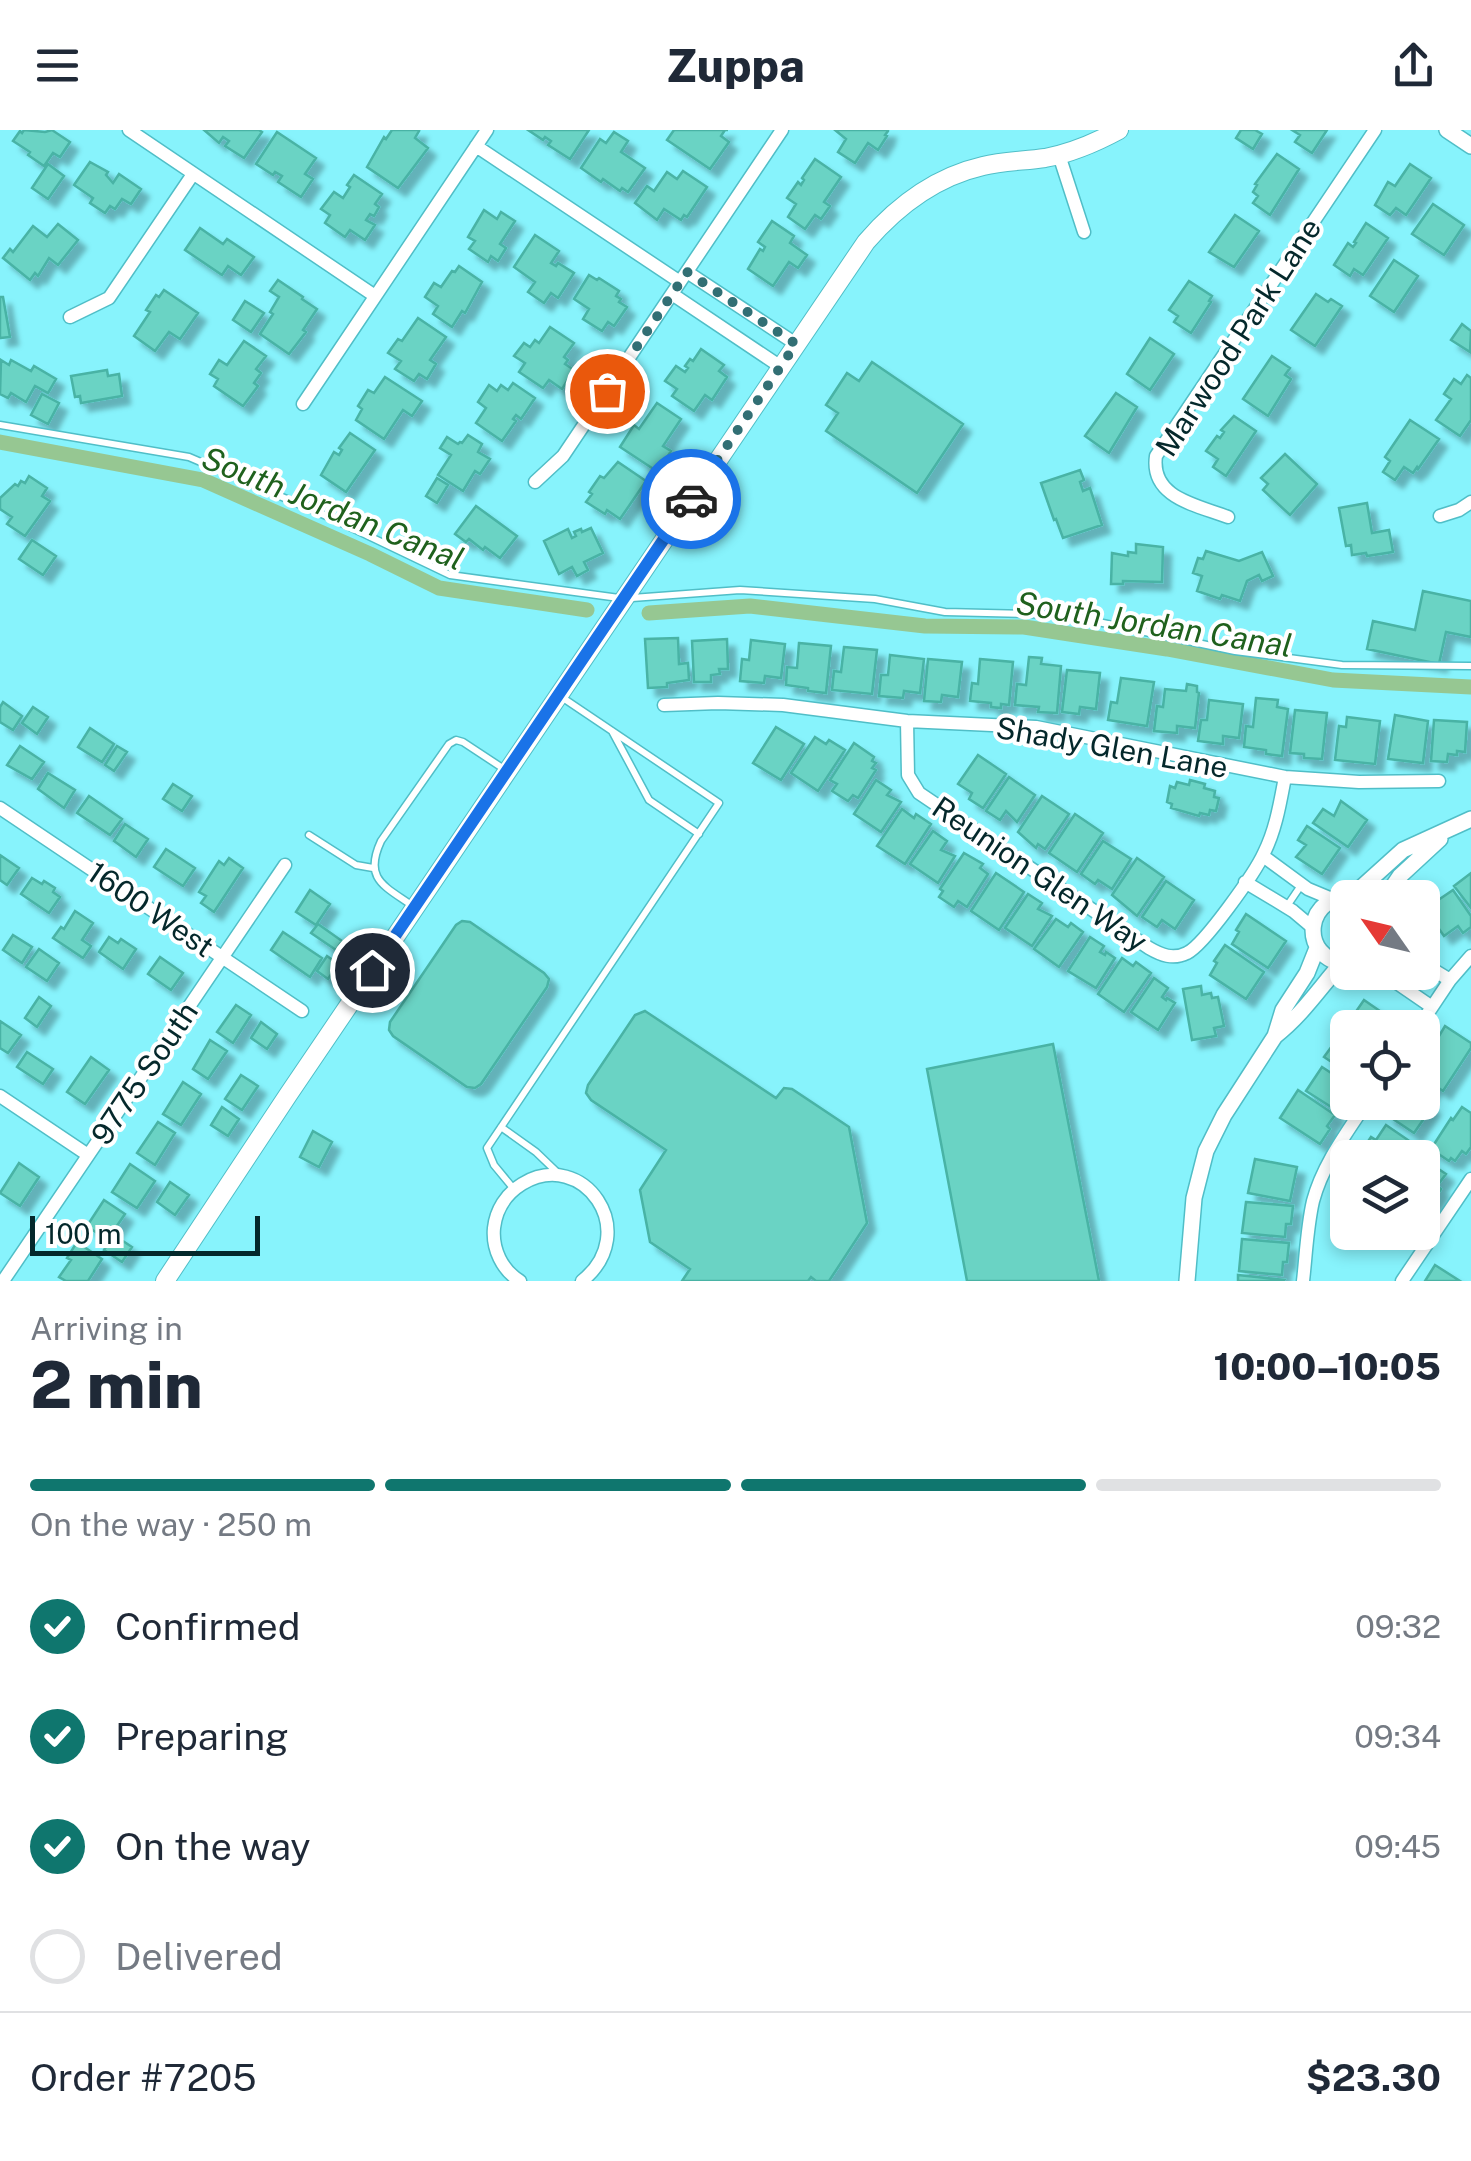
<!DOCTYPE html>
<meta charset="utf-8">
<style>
:root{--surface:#fff;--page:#f2f2f3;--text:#1f2937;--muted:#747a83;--line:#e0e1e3;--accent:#0f766e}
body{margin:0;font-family:"Public Sans",sans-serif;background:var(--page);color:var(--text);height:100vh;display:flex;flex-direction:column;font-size:38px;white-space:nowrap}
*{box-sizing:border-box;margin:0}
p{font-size:32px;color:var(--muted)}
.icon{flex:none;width:55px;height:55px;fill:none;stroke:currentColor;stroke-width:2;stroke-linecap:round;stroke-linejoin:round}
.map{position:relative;height:1151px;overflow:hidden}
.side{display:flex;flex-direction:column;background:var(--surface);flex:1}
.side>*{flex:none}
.needle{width:65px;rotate:304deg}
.fabs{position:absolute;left:1330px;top:750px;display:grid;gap:20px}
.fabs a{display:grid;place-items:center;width:110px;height:110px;border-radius:15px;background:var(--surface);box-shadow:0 5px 15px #0003;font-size:50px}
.scale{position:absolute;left:30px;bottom:25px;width:230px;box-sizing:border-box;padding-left:10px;border:5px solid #04282b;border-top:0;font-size:28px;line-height:35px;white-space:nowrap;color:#04282b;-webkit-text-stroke:8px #fff;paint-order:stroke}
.pin{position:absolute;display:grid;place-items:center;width:85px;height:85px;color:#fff;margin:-42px;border:5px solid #fff;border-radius:50%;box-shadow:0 2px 10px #0007}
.courier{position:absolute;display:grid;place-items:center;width:100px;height:100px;margin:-50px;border:8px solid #1a73e8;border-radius:50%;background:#fff;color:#222;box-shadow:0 2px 12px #0007}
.summary em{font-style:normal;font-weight:800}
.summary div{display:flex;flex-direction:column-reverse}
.summary{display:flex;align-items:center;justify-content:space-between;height:170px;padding:0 30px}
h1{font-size:65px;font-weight:800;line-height:75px}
.bar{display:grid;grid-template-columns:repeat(4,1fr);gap:15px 10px;align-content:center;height:120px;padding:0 30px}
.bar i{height:12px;border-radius:8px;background:var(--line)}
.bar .selected{background:var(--accent)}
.bar p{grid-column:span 4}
.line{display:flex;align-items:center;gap:25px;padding:0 30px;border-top:2px solid var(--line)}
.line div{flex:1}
ol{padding:0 30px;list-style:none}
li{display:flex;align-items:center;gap:30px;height:110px}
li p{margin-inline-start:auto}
li .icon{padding:10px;border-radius:50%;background:var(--accent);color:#fff;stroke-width:4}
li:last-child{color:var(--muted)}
li i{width:55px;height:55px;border:5px solid var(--line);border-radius:50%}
header{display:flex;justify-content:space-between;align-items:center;height:130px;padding:0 30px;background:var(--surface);font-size:45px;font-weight:800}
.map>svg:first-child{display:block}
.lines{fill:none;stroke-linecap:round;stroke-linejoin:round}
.canal{stroke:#96c792;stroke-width:15}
.building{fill:#6bd3c4;stroke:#48b3a5;stroke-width:2.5;filter:url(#shadow)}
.service-casing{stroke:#50bec7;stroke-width:9}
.minor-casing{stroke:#50bec7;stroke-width:15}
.tertiary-casing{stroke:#50bec7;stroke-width:18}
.secondary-casing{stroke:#50bec7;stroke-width:20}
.service{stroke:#fff;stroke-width:6}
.minor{stroke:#fff;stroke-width:12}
.tertiary{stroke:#fff;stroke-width:15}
.secondary{stroke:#fff;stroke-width:18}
.done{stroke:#326f74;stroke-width:10;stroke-dasharray:0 18}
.route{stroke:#1a73e8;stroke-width:12}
.labels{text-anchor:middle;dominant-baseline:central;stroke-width:8;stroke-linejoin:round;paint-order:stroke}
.street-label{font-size:30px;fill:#04282b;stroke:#fff}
.water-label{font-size:32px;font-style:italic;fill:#1f611d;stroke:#fff}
</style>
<header><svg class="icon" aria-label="menu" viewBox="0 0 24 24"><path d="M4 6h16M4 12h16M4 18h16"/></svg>Zuppa<svg class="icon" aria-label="share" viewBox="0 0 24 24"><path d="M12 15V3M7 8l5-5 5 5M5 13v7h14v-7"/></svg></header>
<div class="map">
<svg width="1471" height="1151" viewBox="0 0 1471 1151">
<defs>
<filter id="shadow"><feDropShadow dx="8" dy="8" stdDeviation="2.5" flood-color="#0004"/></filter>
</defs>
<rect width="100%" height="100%" fill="#87f3fc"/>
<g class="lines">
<path class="canal" d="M0,312L203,350L370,424L439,458L587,480
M649,483L750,476L925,496L1024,497L1167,519L1333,550L1471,557"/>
</g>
<path class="building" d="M24,0L45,2L52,0L70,12L60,27L53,23L44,36L28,25L30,22L13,11L20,1L22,3Z
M204,0H259L262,2L244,28L225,16L229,11L223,7L219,13Z
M392,0H417L419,1L415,8L428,18L398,58L367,37L384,7L386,9Z
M528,0H589L570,29L548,15L551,11L545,7L543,10Z
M674,0H728H725L721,6L729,12L710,39L667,10Z
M835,0H888V1L885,5L887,6L878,20L868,13L855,33L838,22L846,9Z
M1241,0H1255L1262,4L1253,19L1236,8Z
M1292,0H1327L1312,23L1295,12L1300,5Z
M277,2L316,28L305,44L313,49L301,67L278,52L282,46L275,42L273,45L256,34Z
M614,2L628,11L621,22L645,38L628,62L622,58L620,61L603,49L601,52L581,38L600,9L606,13Z
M1277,24L1299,39L1270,85L1253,73L1258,66L1253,62L1257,55L1255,54Z
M815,29L841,47L824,72L830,76L821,89L815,85L805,99L788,87L796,74L787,68L798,52L801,55L804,50L802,48Z
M90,32L108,42L106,45L113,53L119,44L141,59L131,74L122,69L115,79L110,76L105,83L90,73L93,68L74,55Z
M48,34L64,46L48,69L32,58Z
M1410,34L1431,48L1406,85L1396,78L1390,85L1375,75L1388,52L1395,56Z
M683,41L707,57L687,87L684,85L681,90L664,79L657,90L635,73L647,56L654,61L667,42L677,49Z
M354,45L382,64L375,74L379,77L374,86L370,84L366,90L375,95L365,110L350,100L345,107L325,93L330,85L321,79L334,62L343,68L350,57L347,55Z
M1433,74L1464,95L1444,125L1412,104Z
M484,80L497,89L501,82L515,91L500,114L506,118L498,131L491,126L488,132L469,119L475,111L468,107Z
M1235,85L1259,101L1234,137L1209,122Z
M772,91L794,106L790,113L807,125L798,138L789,132L773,156L748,139L760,119L763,121L765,117L758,112Z
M1366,93L1388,108L1363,145L1354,139L1350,146L1334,135L1348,113L1353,117L1356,113L1354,112Z
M58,94L78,110L58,135L49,128L38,146L35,143L30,150L3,128L10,119L13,122L33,96L47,107Z
M200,98L223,114L227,109L254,127L241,145L228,136L222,145L185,120Z
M535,105L559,121L551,133L556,136L558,133L574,143L558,168L551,163L544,173L528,162L535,152L514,137Z
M1394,130L1418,146L1394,182L1370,166Z
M459,136L482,152L465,183L462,181L452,197L433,184L438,176L425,167L434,153L441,157L452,141L455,142Z
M589,145L597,150L599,148L619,161L616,166L621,169L619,172L627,177L614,196L608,192L602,201L583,189L589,179L574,169Z
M278,150L303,167L302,169L317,179L303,200L306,202L289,224L260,204L273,184L270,182L279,167L270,161Z
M1189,151L1212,166L1209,171L1211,172L1191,203L1174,192L1178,186L1169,180Z
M164,160L198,183L180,209L169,202L155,221L134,206L150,182L146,180L156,165L159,167Z
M1316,164L1328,172L1331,169L1342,176L1315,216L1291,200Z
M0,167H3L10,207L0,208Z
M245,171L264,183L251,202L233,190Z
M418,188L446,207L430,230L436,234L427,249L419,244L414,251L395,239L401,231L388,223L398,209L402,211Z
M1462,194L1471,201L1470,222L1451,210Z
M550,197L574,213L564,227L568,230L565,234L574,240L562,259L549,250L543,258L519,242L525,233L514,226L524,213L530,217L535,210L539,213Z
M1150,208L1174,224L1150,260L1127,244Z
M244,211L266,226L256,239L261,243L254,253L258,256L243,276L214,256L218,249L210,244L219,230L227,235Z
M701,219L724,235L719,241L727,247L712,270L705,265L694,281L672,266L677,259L665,251L676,236L685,242L688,238L685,236L690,229L693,231Z
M1272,226L1290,238L1285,245L1291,249L1268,286L1243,269Z
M1,230L9,235L11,230L31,241L34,236L56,249L48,263L35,256L26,272L11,263L8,268L0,264Z
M872,232L963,294L917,363L826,301L838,283L826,275L847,243L859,251Z
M107,240L108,246L119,244L122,266L81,273L80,266L75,267L71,246Z
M1467,245L1471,248V290L1460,306L1436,290L1451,269L1444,264L1454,249L1461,254Z
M385,247L422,271L412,286L403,280L384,309L356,290L362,279L358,276L368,260L374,263Z
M513,253L535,268L521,289L516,285L513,289L516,291L502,311L476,293L486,278L478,272L489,255L497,261L501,255L508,260Z
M1116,263L1137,277L1109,323L1085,306Z
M42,264L59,273L48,294L31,285Z
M657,273L681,289L663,316L671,321L658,342L620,317L634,295L639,299Z
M1234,286L1256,301L1226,346L1213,337L1218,329L1206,321L1217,306L1220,308L1224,302L1221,300Z
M1410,290L1439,309L1418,339L1417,337L1413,343L1404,337L1395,350L1383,342L1390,331L1385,327Z
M350,303L375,320L346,362L321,345L334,322L339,325L342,320L339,318Z
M468,305L482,314L478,322L490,329L480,344L475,341L463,361L438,345L451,325L440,318L447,307L458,314L460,312L462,313Z
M1285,324L1317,354L1290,385L1263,360L1268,354L1261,348Z
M618,332L646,351L620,389L607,380L605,384L586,372L592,364L589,362L600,346L604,348Z
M1080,340L1084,350L1080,352L1083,361L1090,358L1102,395L1063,408L1056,389L1054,390L1041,353Z
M29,346L47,358L42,366L50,371L25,406L7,394L12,387L0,379V368L15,354L18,356L21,351L25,353Z
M437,348L448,355L437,373L426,366Z
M1367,373L1372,403L1389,400L1393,422L1367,426L1366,423L1352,425L1351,415L1346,416L1339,378Z
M476,376L517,406L500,428L485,417L483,420L469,409L466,412L455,404Z
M591,398L603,423L584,432L588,440L577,446L572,437L559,444L544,411L568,399L572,408L576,406L574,402L581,399L582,402Z
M32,410L56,426L43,445L19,429Z
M1136,414L1163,417L1162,452L1123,451V454H1111L1112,423L1128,426V422L1136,423Z
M1206,421L1239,431L1262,422L1273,446L1262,451L1259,445L1247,451L1240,471L1222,465L1220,469L1197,461L1202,446L1193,443L1198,428L1203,429Z
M1423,461L1471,471V507L1446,502L1439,534L1367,519L1373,491L1415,500Z
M678,508L679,534L688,533L689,550L667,553V557L648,558L645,509Z
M727,509L728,539H719L720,544L711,545V552H694L692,511Z
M751,510L785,514L781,548L765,546L764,553L740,551L742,529L749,530Z
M799,513L831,516L826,563L808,561V558L786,555L787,537L797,538Z
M844,517L877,520L872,564L832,560L834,541L841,542Z
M890,525L924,529L920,563L904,561L903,568L879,566L881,545H888Z
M1029,527L1042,528L1041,534L1061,536L1057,583L1038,582L1039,577L1015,575L1017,554L1026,555Z
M928,529L962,532L958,567L942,565L941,572L924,571Z
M980,529L1013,532L1009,575L1001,574V578L991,577V573L970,571L972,553L978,554Z
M1067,540L1100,543L1096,579L1080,577L1079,584L1062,582Z
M1121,548L1154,552L1147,596L1108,590L1111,572L1117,573Z
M1187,554L1197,556V562L1199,563L1195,598L1177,596V603L1154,601L1157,576L1163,577L1165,559L1186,561Z
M1256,568L1278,570L1277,577L1288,579L1282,626L1266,624V620L1244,617L1246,596L1253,597Z
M1209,570L1243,574L1239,608L1223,606V614L1198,611L1201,590H1207Z
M3,572L22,586L13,600L0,592V577Z
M33,577L48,587L37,604L22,593Z
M1295,580L1327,583L1322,629L1304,628V624L1290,623Z
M1395,585L1428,591L1423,633L1388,629Z
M1347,587L1380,591L1375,634L1335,630L1339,596L1346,597Z
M1434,590L1467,592L1465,622L1457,621V625L1448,624L1447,632L1431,631Z
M776,597L804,614L781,650L753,633Z
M90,598L114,614L102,632L78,617Z
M815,607L826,614L829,610L845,620L818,661L791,643Z
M854,613L874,627L872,631L876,633L872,638L876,640L858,668L853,665L848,671L832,661L837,654L830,650Z
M20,616L44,632L32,649L7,635Z
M117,616L127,622L114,641L105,635Z
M978,625L1006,644L983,678L969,669L972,663L958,654Z
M48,643L75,660L64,678L38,659Z
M1009,647L1035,665L1017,692L1006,681L1000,690L986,681Z
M876,650L891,660L887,665L901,672L881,702L854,684Z
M1190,650L1205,654L1204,658L1215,661L1214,667L1219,668L1216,681L1210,680L1209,685L1200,683L1199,686L1171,678L1172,674L1167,672L1170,656L1175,658L1177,652L1189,655Z
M173,654L192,666L182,681L163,669Z
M89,666L122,689L110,705L77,683Z
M1042,666L1069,684L1045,719L1038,714L1036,718L1018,702Z
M1341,671L1367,690L1348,717L1313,693L1323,679L1334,686Z
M902,679L914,688L916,684L931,694L905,734L877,716Z
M1075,684L1103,703L1077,742L1049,723Z
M125,694L148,709L136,727L114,711Z
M1307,696L1340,718L1322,744L1296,727L1306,715L1298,710Z
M933,701L947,711L941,720L955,726L938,753L910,734Z
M1103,711L1131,729L1112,759L1098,750L1095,754L1081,744Z
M166,719L195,738L183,756L154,737Z
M964,723L983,734L980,738L988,744L967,777L958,771L954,777L939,767L943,761L940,759Z
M0,725L19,738L7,755L0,750Z
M229,728L243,738L214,782L201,773L206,766L199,762L219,731L224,735Z
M1137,728L1164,747L1137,786L1112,765Z
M996,743L1024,762L999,800L971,781Z
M1471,743V778L1454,756Z
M32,748L42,754L44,751L55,758L53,762L60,767L49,783L21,764Z
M1166,751L1194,770L1175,799L1162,790L1157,797L1142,787Z
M310,760L330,774L316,795L296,782Z
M1453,760L1471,786V797L1463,803L1458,796L1444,806L1425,779Z
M1028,764L1042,773L1038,779L1052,786L1032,816L1005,798Z
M75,781L93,793L82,810L91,816L83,828L53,808L61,797L64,799Z
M1246,784L1286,811L1268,838L1232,814L1239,802L1236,800Z
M1056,789L1068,797L1071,793L1083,802L1059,837L1034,819Z
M462,791L470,792L544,843L549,849L547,857L481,954L475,958L467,957L393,906L389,900L390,892L456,795Z
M318,794L342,811L336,820L311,803Z
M283,802L322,828L310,847L271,820Z
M13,805L32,817L22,833L3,820Z
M109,807L118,813L121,809L136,819L123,839L99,822Z
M1090,807L1104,816L1100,822L1105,825L1106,822L1115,828L1096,858L1068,841Z
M1225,815L1264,842L1246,869L1210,845L1217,833L1214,831Z
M39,819L59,833L47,851L26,837Z
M327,826L338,834L328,849L317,841Z
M160,827L183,843L171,860L148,844Z
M1122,828L1133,836L1136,832L1151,843L1124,882L1098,864Z
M1154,848L1168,858L1162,867L1166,870L1167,868L1175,873L1158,900L1131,882Z
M1201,856L1202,865L1211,863L1212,868L1218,867L1224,896L1214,898L1216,906L1192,910L1183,859Z
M39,867L51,876L37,897L25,888Z
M1364,870L1390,888L1384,896L1381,898L1346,896Z
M236,875L251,885L233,913L217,902Z
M645,881L776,968L784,958L792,959L849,997L867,1093L829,1151H816L811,1147L808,1151H682L690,1139L650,1112L640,1060L666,1020L591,970L586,963L588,955L635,885Z
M0,891L21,905L8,923L0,918Z
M261,892L277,904L267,919L251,908Z
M1445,896L1471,913V918L1443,961L1422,947V940L1430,928L1427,926Z
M1343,901L1348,904V943L1324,927Z
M210,910L227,921L208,949L193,939Z
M1053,914L1099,1151H967L927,939Z
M27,922L53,939L43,954L17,937Z
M91,927L109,940L85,974L67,962Z
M1322,937L1348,954V969L1344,968L1336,980L1306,961Z
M241,945L258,956L242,980L225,969Z
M1422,951L1432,957L1423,971L1432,977L1414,1003L1387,985L1395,972H1422Z
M183,952L201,964L181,995L163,984Z
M1298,960L1335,985L1327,996L1330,999L1320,1014L1280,988Z
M222,977L239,989L228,1006L211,995Z
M1462,977L1471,983V1017L1466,1024L1462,1021L1455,1031L1451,1028L1449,1031L1431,1019L1451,988L1453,990Z
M158,992L175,1003L155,1035L137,1023Z
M1386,995L1408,1010L1396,1028H1357L1371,1007L1376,1010Z
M313,1001L332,1012L319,1037L300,1027Z
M1255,1029L1297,1037L1290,1071L1248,1063Z
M19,1033L39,1047L20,1076L0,1063Z
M130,1034L155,1051L137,1078L112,1062Z
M1431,1034L1446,1044L1437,1056L1441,1059L1424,1086L1422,1047Z
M170,1052L189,1065L175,1085L157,1072Z
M104,1070L125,1084L112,1103L101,1097L97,1103L87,1096Z
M1246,1072L1293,1076L1291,1094H1286L1285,1107L1242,1103Z
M114,1105L132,1117L122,1132L104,1120Z
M1242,1109L1289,1113L1287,1132H1283L1282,1145L1239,1141Z
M77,1112L102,1129L88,1151H66L59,1147L71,1130L67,1128Z
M1435,1135L1460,1151H1425Z
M1238,1145L1284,1150L1283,1151H1238Z"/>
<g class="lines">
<g class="service-casing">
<path id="service" d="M0,295L189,327L331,388L450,445L619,468
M632,468L740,460L875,469L945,482L1065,485L1235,521L1342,535L1471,536
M612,601L649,670L699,704
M309,705L356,735L373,738
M1287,776L1302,754
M414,777C385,756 363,750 381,711L449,614L456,610L463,612L507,641
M501,997L536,1022L561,1046
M513,1058L494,1035L487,1018L719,673L563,568"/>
</g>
<g class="minor-casing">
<path id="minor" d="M129,0L375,166
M476,16L680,152
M1059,25L1084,102
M687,142L796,214
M672,164L781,237
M70,187L109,168L193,44
M303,274L487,0
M535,352L563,326L782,0
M1440,386L1459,380L1471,372
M1228,387C1197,375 1150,368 1156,326L1375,0
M664,575L718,573L783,575L907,591L1036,597L1285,647L1359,652L1439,651
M907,591L908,645L919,663L1149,818C1161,825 1173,830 1187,823C1204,815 1255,743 1264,723C1276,699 1280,673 1285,647
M0,678L302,881
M1263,726L1308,759L1332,769
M1245,752L1293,781L1312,797
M1422,833L1450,850
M1381,842L1432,877
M1418,898L1450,850L1471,826
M0,966L88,1025
M3,1151L285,735
M520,1151C502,1140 492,1119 494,1098C496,1080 506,1064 522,1054C583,1017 643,1102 582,1151
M1303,1151C1306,1125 1307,1097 1313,1071C1323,1034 1346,1004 1367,972
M1402,1151L1471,1049"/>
</g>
<g class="tertiary-casing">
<path id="tertiary" d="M1447,0L1471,16
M1352,766L1403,720L1471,689
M1385,768L1400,746L1440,709
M1348,834C1296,830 1305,759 1356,768
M1275,906C1301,886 1319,859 1341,834
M1187,1151L1194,1068L1206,1021L1224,985L1275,906L1283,880L1307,843L1317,818"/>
</g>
<g class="secondary-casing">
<path id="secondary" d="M165,1151L288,965L866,112C897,76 935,47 983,36C1003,31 1025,31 1045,28C1072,23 1095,13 1119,0"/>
</g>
<use href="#service" class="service"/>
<use href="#minor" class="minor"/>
<use href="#tertiary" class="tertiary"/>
<use href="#secondary" class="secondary"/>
</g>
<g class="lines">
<path class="done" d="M607,261L687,142L796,214L691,369"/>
<path class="route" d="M372,840L691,369"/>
</g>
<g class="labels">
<g class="street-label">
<text transform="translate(1238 207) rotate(-57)">Marwood Park Lane</text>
<text transform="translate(1112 617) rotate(10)">Shady Glen Lane</text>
<text transform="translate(1040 744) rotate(34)">Reunion Glen Way</text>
<text transform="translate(151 779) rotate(34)">1600 West</text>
<text transform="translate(144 943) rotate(-56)">9775 South</text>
</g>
<g class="water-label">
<text transform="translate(333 378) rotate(22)">South Jordan Canal</text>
<text transform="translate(1154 494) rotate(9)">South Jordan Canal</text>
</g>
</g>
</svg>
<div class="fabs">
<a><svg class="needle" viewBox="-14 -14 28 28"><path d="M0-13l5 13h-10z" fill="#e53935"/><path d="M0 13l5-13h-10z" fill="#747a83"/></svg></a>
<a><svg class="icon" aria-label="locate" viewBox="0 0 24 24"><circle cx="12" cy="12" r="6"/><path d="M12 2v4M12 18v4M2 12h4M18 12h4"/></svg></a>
<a><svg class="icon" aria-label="layers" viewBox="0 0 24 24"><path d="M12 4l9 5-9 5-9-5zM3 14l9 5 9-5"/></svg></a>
</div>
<div class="scale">100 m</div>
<div class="pin" style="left:607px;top:261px;background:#ea580c"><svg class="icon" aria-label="bag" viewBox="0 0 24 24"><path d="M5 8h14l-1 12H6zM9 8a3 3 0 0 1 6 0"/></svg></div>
<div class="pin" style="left:372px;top:840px;background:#1f2937"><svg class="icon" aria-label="home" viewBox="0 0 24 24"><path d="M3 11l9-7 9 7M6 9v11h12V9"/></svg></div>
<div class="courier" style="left:691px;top:369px"><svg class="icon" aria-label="car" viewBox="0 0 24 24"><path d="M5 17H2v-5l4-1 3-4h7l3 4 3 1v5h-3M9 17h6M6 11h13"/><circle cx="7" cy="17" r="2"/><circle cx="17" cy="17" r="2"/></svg></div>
</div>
<section class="side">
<div class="summary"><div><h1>2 min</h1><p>Arriving in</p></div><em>10:00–10:05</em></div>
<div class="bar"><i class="selected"></i><i class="selected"></i><i class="selected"></i><i></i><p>On the way · 250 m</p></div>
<ol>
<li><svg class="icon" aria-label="check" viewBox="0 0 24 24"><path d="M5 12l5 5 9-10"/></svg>Confirmed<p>09:32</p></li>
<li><svg class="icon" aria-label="check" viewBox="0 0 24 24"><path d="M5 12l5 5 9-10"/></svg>Preparing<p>09:34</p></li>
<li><svg class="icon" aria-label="check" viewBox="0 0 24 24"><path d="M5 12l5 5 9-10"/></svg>On the way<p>09:45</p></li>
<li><i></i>Delivered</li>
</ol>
<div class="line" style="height:130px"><div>Order #7205</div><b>$23.30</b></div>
</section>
